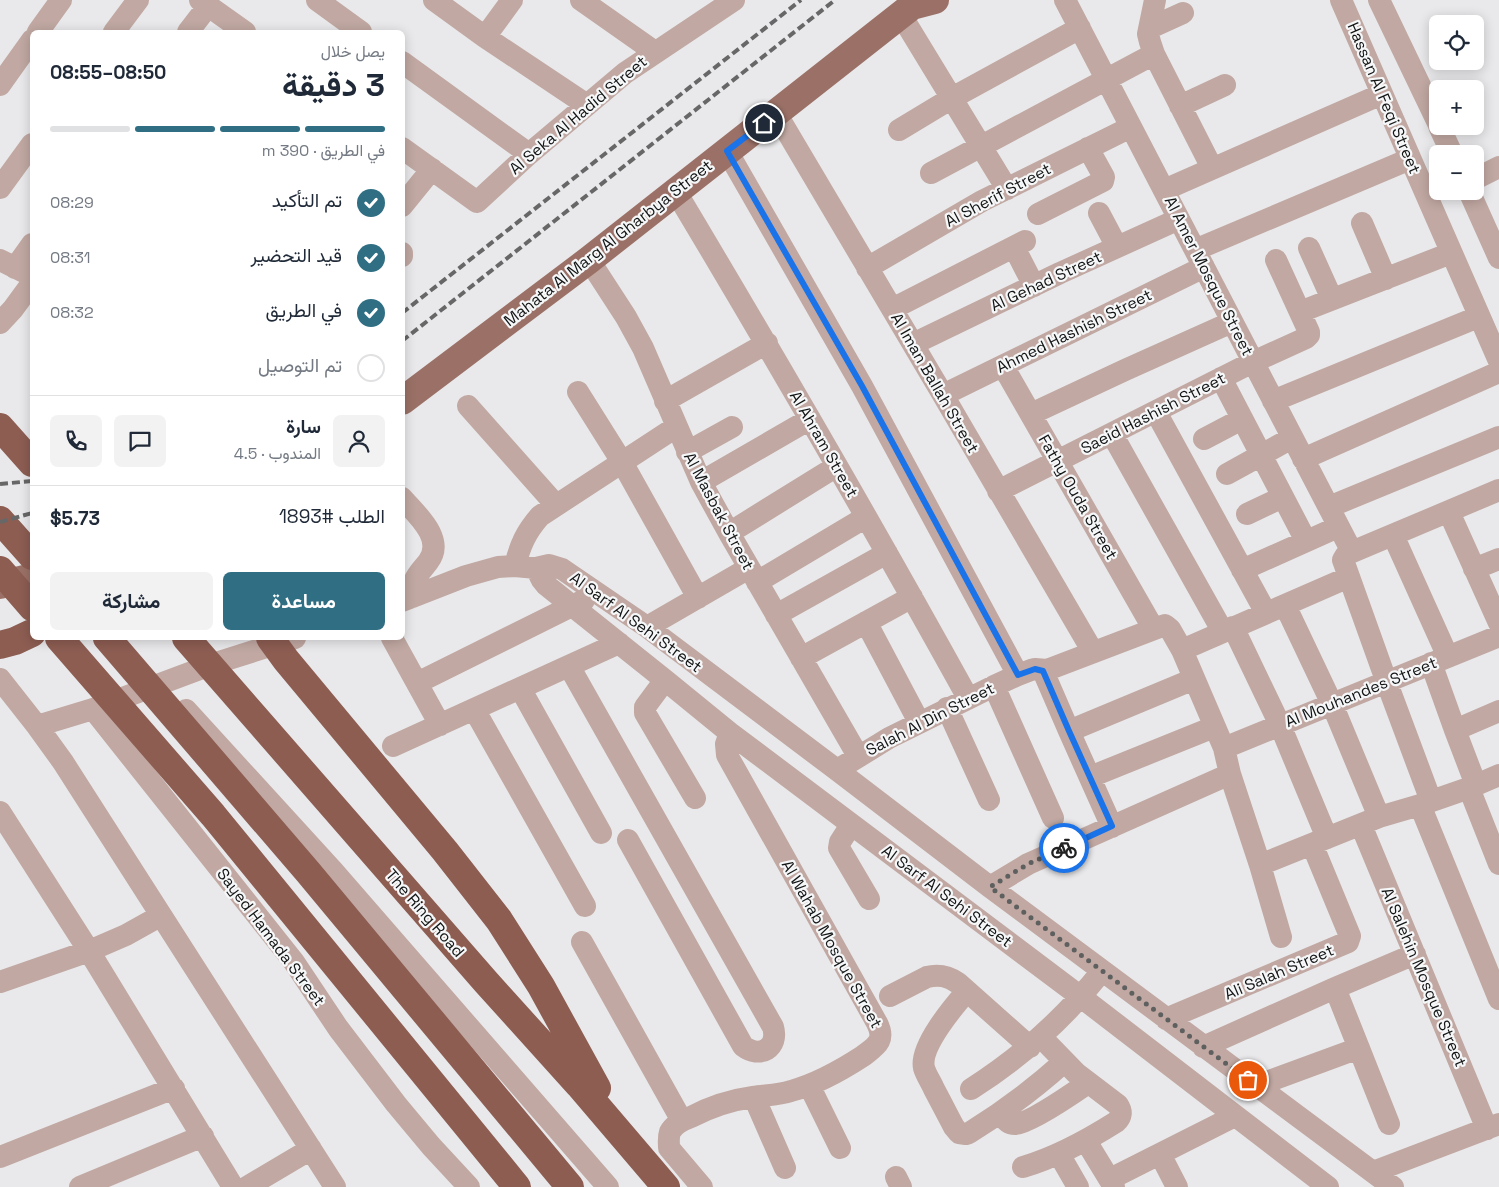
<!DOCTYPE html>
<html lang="ar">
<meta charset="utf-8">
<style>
:root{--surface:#fff;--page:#f2f2f3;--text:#1f2937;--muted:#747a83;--line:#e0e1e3;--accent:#2f6e83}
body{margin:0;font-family:"Space Grotesk",Vazirmatn,sans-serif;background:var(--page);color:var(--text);direction:rtl;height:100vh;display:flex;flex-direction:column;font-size:19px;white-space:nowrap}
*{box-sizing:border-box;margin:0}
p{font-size:16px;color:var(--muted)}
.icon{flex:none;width:28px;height:28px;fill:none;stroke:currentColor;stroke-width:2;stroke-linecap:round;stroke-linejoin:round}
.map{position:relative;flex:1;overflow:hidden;direction:ltr}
.side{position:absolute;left:30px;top:30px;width:375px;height:610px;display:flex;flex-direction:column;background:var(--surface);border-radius:8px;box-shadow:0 2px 12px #0003;direction:rtl}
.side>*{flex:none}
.buttons{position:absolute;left:1429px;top:15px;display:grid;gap:10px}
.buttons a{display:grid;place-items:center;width:55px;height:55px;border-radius:8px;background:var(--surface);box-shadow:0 2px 12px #0003;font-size:25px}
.pin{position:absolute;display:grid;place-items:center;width:42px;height:42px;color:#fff;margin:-21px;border:2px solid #fff;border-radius:50%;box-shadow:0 1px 5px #0007}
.courier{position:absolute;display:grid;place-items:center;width:50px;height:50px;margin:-25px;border:4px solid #1a73e8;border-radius:50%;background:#fff;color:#222;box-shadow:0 1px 6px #0007}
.head em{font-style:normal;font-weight:700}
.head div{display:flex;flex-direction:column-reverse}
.head{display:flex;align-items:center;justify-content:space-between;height:85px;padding:0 20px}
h1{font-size:32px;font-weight:700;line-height:38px}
.bar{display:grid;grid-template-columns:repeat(4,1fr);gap:8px 5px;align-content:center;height:60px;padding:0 20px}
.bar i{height:6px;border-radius:4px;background:var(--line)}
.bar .selected{background:var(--accent)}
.bar p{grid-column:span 4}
.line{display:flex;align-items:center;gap:12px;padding:0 20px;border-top:1px solid var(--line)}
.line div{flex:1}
.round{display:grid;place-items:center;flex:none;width:52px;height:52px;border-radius:8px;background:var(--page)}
ol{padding:0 20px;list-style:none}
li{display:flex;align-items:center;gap:15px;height:55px}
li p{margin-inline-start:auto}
li .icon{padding:5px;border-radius:50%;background:var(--accent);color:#fff;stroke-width:4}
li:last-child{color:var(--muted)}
li i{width:28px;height:28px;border:2px solid var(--line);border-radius:50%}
.primary-button{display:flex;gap:10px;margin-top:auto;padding:10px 20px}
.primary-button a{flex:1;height:58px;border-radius:8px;background:var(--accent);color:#fff;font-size:20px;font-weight:700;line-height:58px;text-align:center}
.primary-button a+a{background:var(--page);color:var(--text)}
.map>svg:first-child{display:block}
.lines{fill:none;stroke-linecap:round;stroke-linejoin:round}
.minor{stroke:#c1a8a2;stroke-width:22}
.major{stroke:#9b7167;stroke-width:28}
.highway{stroke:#8d5d52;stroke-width:28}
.rail{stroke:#676768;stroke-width:4;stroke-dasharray:8 4;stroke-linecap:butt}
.done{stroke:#5e5f5f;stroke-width:5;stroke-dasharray:0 9}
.route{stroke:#1a73e8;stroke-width:6}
.labels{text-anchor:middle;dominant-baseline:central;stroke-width:4.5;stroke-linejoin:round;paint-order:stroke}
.street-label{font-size:16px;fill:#131414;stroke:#f6f7f8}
</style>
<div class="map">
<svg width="1499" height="1187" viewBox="0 0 1499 1187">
<rect width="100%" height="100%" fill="#e9e9eb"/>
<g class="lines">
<path class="minor" d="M200,0L245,32
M317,0L361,32
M434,0L485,37L587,105
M581,0L655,52
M1065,0L1352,552
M1155,0L1148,34L1150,42L1154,54L1212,168
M1341,0L1499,361
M1379,0L1438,123
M901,15L1007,189
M1150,28L1183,13
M38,32L61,0
M114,32L138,0
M188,32L208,6
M485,37L512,0
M402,62L529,154
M0,85L32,40
M1180,106L1225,85
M776,113L943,395L1093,652
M1439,126L1452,154
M899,130L952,98L1080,28
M402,148L477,202L529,154L625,73L734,0
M727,151L862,386L1018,675
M931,173L1154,54
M1475,179L1499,167
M0,188L32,144
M1164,190L1382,94
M1469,191L1499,258
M676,192C776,359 874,528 968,698
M402,206L432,169
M1099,213L1117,247
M1038,214L1103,181L1104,177L1088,148
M1362,223L1386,279
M1014,247L1034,286
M1309,248L1332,299
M1195,250L1410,159
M402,253V256
M0,260L32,276
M589,260L626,317L643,348L701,482L729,533L858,756
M15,268L32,244
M867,268L982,201L1131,127
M892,309L1025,241
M1300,312L1451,253
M0,323L13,309L32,283
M913,344L1060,273L1179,219
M1003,366L1153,628
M1221,378L1306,541
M578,392L622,462L698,598
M943,395L1204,267
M665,401L767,343
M1273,401L1478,317
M468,406L556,505
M1156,412L1266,613
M1031,414L1125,370L1232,322
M1112,434L1223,632
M1204,439L1242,419
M687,452L732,427
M1303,459L1499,372
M1227,474L1292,438
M701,482L810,419
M998,491L1253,362L1306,338L1309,335V332L1276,260
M402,498C416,514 446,539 428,562C417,576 412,578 413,597
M1329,507L1499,437
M1449,512L1499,623
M1247,514L1283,497
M729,533L837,466
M1393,535L1448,657
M515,566C520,545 526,532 540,516L676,427
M536,568L542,580L546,585L665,680L730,733L1081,997L1328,1187
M1474,569L1499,559
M1242,570L1338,527
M757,582L866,517
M402,601L466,576L498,567L515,566L536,568L549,565L562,569L647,627L837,770L990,887L1393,1187
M1285,605L1332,704L1379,817
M776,615L887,553
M866,622L919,722
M647,627L749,568
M1233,627L1280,725L1327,838
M295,638L216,663L93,709L37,726L63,762L335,1187
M392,638L440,725
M1182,650L1349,577
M801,658L912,597
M1431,663L1455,730L1476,785
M569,666L773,1027C779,1048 760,1059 743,1046L628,840
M1043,671L1069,731L1112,827
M0,679L37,726
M665,680L645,707V713L695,798
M417,683L584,600
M994,686L1053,818
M520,688L601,833
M947,708L989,800
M93,709L294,962L338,1028L396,1104L431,1146L469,1187
M474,709L585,906
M186,710L334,872L608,1187
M1455,730L1499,711
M1069,731L1194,679
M393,746L619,643
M1224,748L1499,636
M837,770L889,738L994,686L1018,675L1031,670L1035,669L1047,670L1165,625L1170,629L1182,650L1224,748L1230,774L1260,865L1281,937
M1090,777L1214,727
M1469,788L1499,864
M1431,801L1387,683L1343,560L1346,555L1352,552L1499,490
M1420,805L1499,999
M0,812L89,951L233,1187
M851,825L840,842L839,848L869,899
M1361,825L1487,1129
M1260,865L1379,817L1420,805L1469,788L1499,775
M990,887L1028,864L1230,774
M582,942L682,1121
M0,982L89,951L126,935L160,916
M1335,988L1389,1124
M967,991C954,1006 919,1047 924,1068C926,1075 931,1082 934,1089C941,1102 947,1114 954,1127L959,1133L966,1134L969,1133C1003,1112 1034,1089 1064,1062
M890,996L927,977C939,974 948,976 958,983L1030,1047
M1166,1019L1348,942L1350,936L1312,844
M1203,1047L1335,988L1415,954
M809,1085L840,1148
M1256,1086L1359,1048
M971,1089C1023,1056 1064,1019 1102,971
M754,1097L785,1168
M1001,1113C1004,1119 1008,1124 1015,1124C1029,1124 1075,1092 1088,1083
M1086,1141L1114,1187
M1059,1154L1078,1187
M1160,1154L1177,1187
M0,1157L174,1088
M1023,1167C1057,1157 1086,1141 1116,1122C1122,1117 1122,1111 1118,1105L1076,1073L1041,1037
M1373,1172L1499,1124
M896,1177L901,1187
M1110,1179L1235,1116
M80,1187L203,1136
M247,1187L311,1149
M702,1187L669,1148C669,1142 668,1138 670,1132C674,1124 683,1120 691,1117C710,1107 731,1100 753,1097C766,1095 778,1095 791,1091C817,1084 840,1071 863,1056C876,1046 886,1041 877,1023L727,755L726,744L730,733"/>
<path class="major" d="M402,401L589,260L912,6L935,0
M0,585L32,577"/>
<path class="highway" d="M0,427L32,463
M0,520L32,556
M0,570L32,607
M59,638L213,815L517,1187
M107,638L308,872L570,1187
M186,638L486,982L579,1085L666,1187
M270,638L286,660L445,851L499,920L541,986L597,1088
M0,645L15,641L32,633"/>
<path class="rail" d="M402,313L801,0
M402,341L835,0
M0,484L32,481
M0,522L32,513"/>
</g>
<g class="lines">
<path class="done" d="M1064,848L1028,864L990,887L1248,1080"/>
<path class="route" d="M764,123L727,151L862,386L1018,675L1035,669L1043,671L1069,731L1112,826L1064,848"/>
</g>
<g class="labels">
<g class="street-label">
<text transform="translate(1384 98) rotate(67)">Hassan Al Feqi Street</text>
<text transform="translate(578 115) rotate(-40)">Al Seka Al Hadid Street</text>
<text transform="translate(998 195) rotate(-28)">Al Sherif Street</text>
<text transform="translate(608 243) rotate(-38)">Mahata Al Marg Al Gharbya Street</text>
<text transform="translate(1209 276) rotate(63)">Al Amer Mosque Street</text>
<text transform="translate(1046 281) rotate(-25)">Al Gehad Street</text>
<text transform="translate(1074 331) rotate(-26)">Ahmed Hashish Street</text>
<text transform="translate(935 383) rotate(60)">Al Iman Ballah Street</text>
<text transform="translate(1153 413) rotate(-27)">Saeid Hashish Street</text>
<text transform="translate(824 444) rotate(60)">Al Ahram Street</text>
<text transform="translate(1078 497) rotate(60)">Fathy Ouda Street</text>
<text transform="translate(719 511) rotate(62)">Al Masbak Street</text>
<text transform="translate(636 622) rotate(36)">Al Sarf Al Sehi Street</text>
<text transform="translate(1361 692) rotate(-22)">Al Mouhandes Street</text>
<text transform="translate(930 719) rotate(-27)">Salah Al Din Street</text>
<text transform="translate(947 896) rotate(37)">Al Sarf Al Sehi Street</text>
<text transform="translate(425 913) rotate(49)">The Ring Road</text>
<text transform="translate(271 937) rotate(53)">Sayed Hamada Street</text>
<text transform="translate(832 944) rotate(61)">Al Wahab Mosque Street</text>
<text transform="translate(1279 972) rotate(-23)">Ali Salah Street</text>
<text transform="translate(1424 977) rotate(67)">Al Salehin Mosque Street</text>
</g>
</g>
</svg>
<div class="buttons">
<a><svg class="icon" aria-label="locate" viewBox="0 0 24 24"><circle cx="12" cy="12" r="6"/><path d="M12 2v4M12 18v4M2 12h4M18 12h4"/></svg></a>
<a>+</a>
<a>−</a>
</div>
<div class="pin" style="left:1248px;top:1080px;background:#ea580c"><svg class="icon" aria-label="bag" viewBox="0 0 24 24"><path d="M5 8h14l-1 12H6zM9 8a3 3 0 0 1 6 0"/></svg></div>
<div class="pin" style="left:764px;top:123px;background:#1f2937"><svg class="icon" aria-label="home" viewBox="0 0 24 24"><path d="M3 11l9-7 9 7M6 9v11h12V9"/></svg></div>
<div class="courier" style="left:1064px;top:848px"><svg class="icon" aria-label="bike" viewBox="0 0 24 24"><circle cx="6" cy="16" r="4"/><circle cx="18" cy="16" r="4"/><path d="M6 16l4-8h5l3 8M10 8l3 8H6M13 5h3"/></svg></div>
<section class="side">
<div class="head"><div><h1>3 دقيقة</h1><p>يصل خلال</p></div><em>08:50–08:55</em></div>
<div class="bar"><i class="selected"></i><i class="selected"></i><i class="selected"></i><i></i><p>في الطريق · 390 m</p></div>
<ol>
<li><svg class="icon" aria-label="check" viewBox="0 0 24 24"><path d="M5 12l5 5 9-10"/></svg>تم التأكيد<p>08:29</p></li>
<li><svg class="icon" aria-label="check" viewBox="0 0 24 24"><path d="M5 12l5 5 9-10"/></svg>قيد التحضير<p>08:31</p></li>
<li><svg class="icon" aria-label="check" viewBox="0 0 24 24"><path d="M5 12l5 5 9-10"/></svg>في الطريق<p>08:32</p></li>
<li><i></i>تم التوصيل</li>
</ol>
<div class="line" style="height:90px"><a class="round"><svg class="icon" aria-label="person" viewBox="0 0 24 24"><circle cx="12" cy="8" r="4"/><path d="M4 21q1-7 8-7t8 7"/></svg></a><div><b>سارة</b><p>المندوب · 4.5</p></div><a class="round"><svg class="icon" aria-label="chat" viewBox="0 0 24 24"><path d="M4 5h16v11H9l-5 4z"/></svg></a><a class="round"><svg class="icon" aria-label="phone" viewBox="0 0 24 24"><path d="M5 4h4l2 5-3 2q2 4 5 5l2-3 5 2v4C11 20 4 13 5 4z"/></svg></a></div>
<div class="line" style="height:65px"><div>الطلب #1893</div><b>$5.73</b></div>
<div class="primary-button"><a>مساعدة</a><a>مشاركة</a></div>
</section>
</div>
